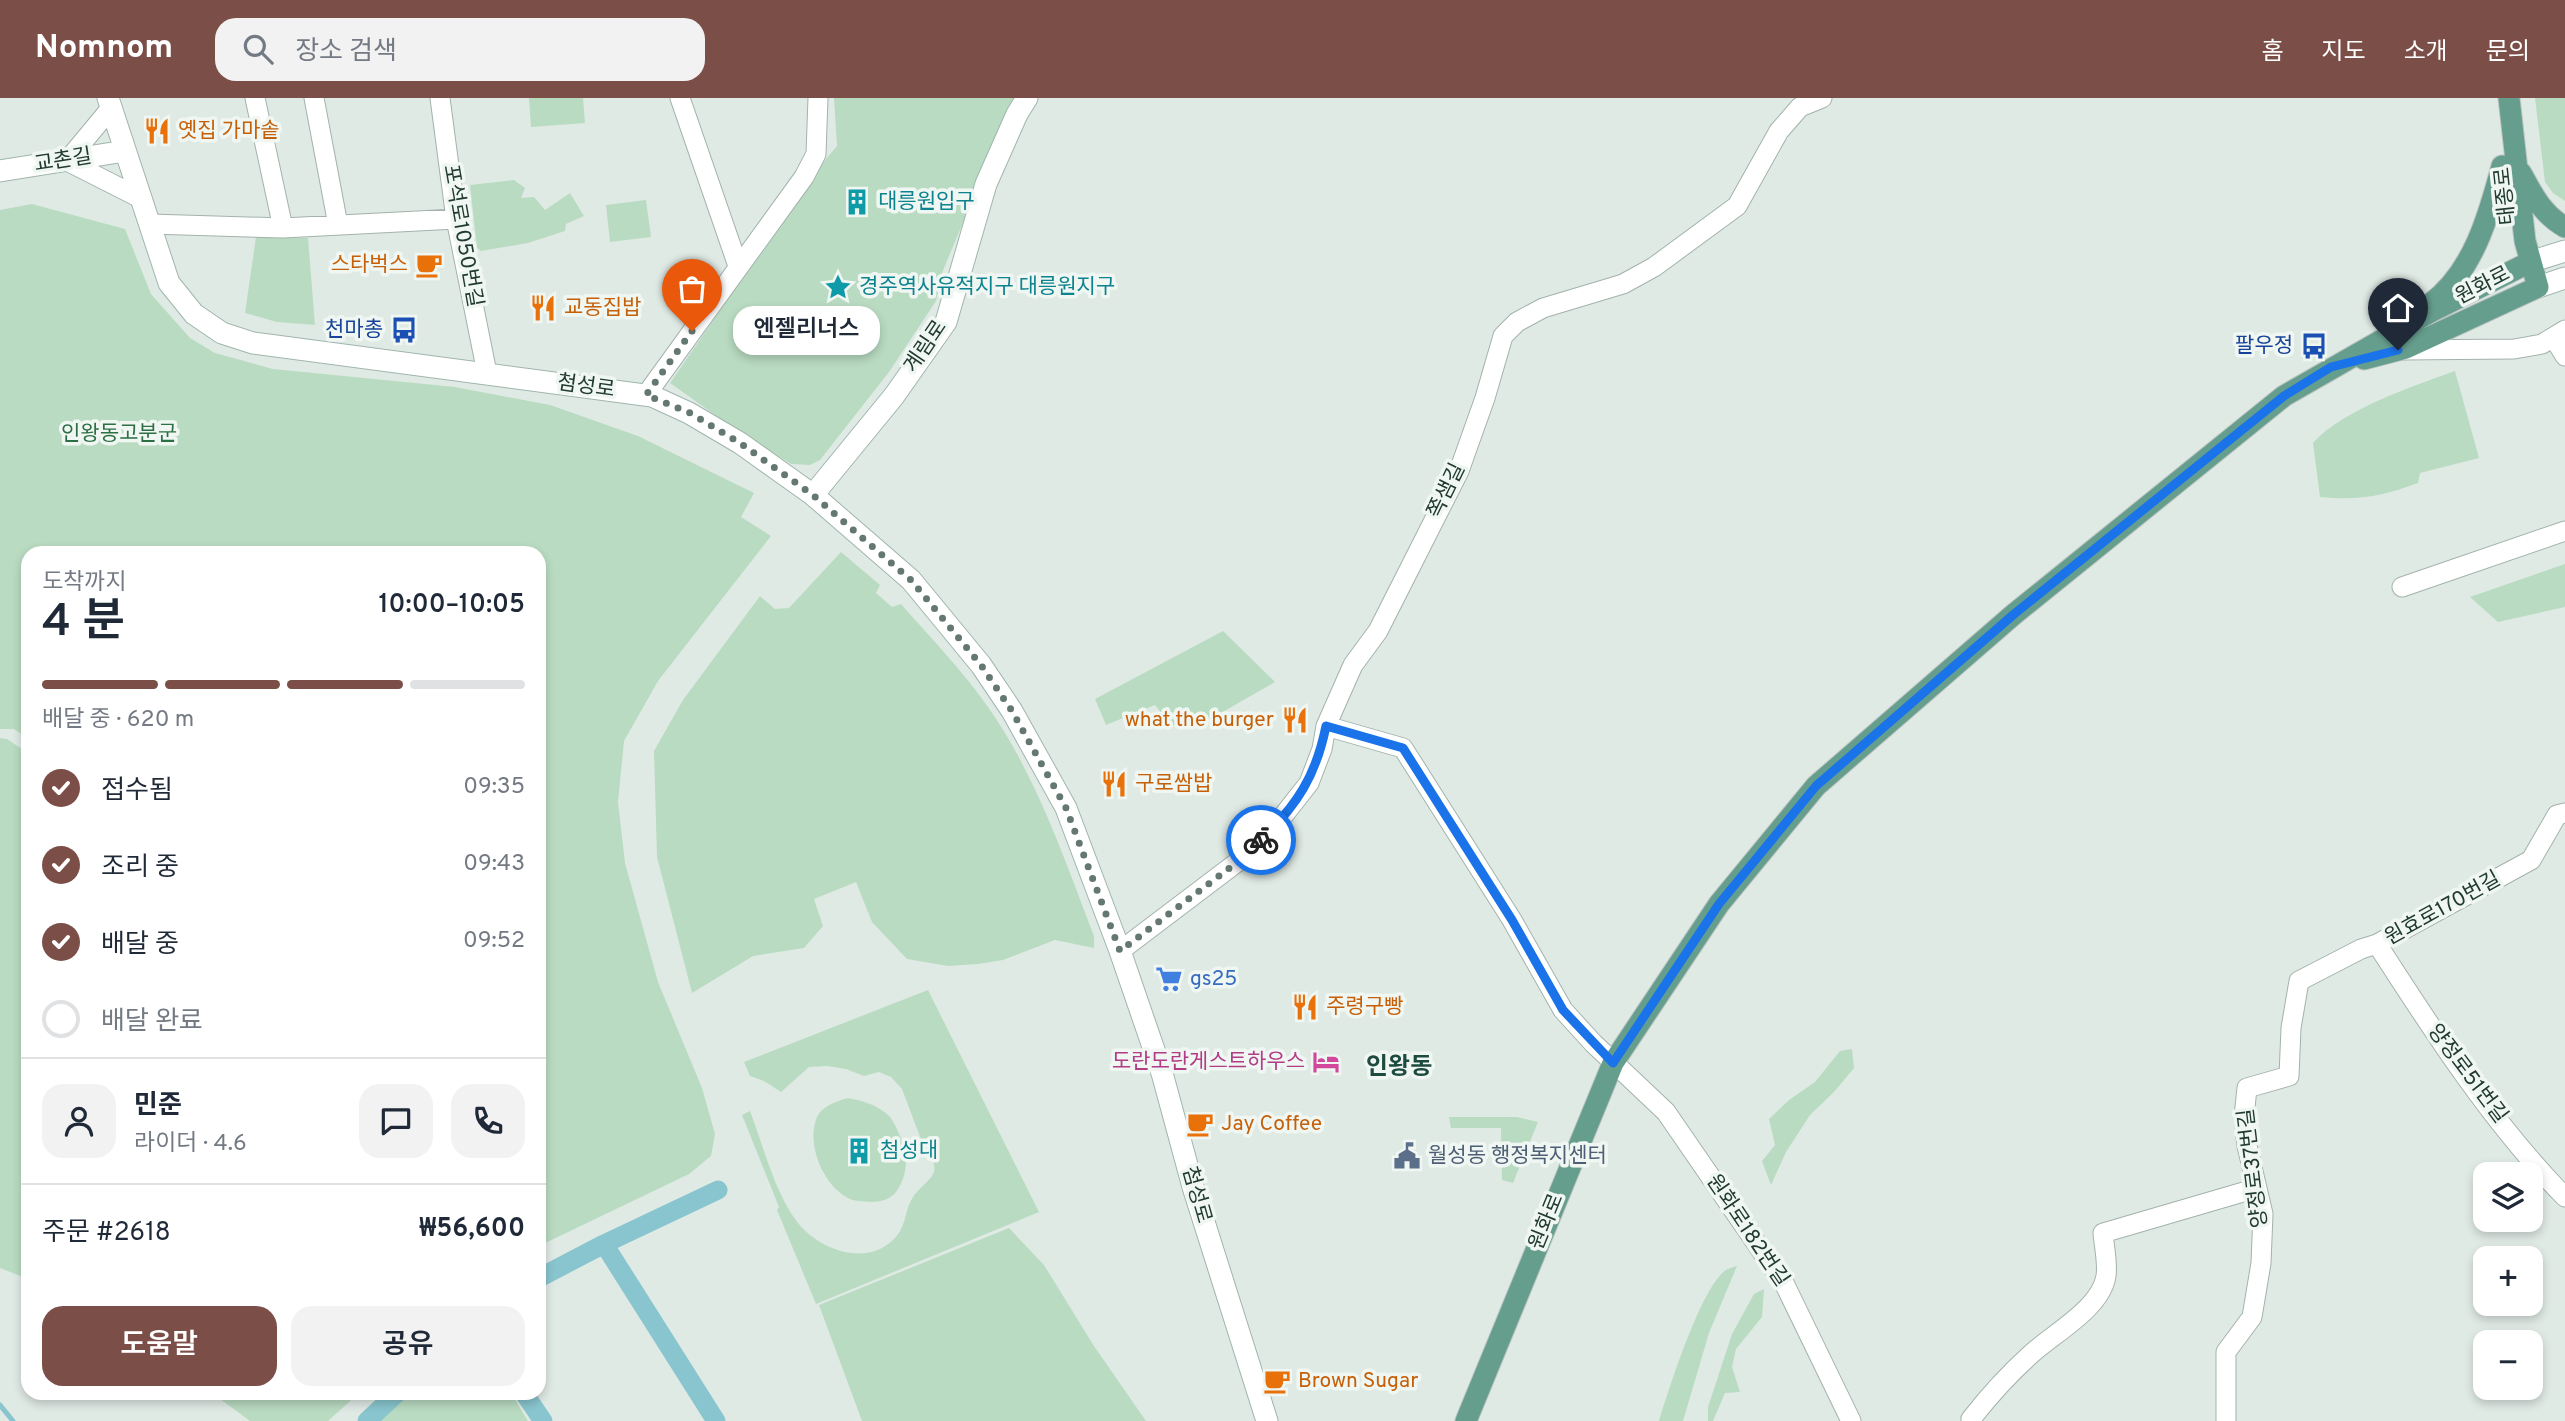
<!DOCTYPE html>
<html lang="ko">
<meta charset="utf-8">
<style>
:root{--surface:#fff;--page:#f2f2f3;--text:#1f2937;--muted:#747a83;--line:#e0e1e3;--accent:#7b4e48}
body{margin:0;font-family:Overpass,"Noto Sans KR",sans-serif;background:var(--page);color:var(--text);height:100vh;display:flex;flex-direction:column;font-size:26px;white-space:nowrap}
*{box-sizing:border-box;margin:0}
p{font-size:23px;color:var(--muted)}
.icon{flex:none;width:38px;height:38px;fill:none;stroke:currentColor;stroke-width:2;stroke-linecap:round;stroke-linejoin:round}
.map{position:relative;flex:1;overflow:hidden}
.panel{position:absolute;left:21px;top:448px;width:525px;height:854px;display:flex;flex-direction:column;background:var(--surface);border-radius:21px;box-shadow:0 4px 10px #0003}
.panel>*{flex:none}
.fabs{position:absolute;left:2473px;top:1064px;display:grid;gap:14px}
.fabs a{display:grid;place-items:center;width:70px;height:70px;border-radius:14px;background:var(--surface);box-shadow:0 4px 10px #0003;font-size:35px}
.pin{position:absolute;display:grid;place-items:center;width:60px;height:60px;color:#fff;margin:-72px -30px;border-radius:50% 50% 50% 0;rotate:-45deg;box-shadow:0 0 7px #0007}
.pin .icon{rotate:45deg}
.courier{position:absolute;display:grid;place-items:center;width:70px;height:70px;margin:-35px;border:5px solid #1a73e8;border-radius:50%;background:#fff;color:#222;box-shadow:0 2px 9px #0007}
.bubble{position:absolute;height:49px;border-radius:21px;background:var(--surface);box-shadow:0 4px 10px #0003;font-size:23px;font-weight:600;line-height:49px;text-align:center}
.overview em{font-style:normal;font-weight:600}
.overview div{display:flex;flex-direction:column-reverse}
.overview{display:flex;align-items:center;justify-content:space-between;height:119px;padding:0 21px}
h1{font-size:46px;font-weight:600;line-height:52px}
.bar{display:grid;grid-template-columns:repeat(4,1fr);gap:10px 7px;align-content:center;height:84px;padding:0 21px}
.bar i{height:9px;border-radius:5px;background:var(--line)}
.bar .active{background:var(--accent)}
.bar p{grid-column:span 4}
.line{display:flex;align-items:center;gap:18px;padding:0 21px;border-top:2px solid var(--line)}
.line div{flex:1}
.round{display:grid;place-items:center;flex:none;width:74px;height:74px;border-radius:21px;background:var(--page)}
ol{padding:0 21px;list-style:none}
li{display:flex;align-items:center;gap:21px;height:77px}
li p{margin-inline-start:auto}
li .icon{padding:7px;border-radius:50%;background:var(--accent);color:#fff;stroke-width:4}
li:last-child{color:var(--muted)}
li i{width:38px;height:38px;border:4px solid var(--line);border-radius:50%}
.action{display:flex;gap:14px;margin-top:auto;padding:14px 21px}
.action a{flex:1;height:80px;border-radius:21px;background:var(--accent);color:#fff;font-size:28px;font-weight:600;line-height:80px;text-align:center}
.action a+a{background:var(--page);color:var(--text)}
header{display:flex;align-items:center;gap:42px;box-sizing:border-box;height:98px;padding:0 35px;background:var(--accent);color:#fff}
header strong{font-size:33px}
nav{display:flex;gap:38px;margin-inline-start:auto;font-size:24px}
.search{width:490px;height:63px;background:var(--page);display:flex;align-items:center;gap:18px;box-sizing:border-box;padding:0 24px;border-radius:21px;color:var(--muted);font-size:26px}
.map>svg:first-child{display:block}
.green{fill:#b9dbc1}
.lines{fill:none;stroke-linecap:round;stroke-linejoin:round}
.stream{stroke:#89c5ce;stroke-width:5}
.canal{stroke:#89c5ce;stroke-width:19}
.street-casing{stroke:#a3b2ac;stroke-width:21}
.secondary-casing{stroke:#9fb5ad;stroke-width:23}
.primary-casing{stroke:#bcc4c2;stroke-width:23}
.street{stroke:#fff;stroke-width:19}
.secondary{stroke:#fff;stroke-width:21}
.primary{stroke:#669e8e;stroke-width:21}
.done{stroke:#647871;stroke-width:7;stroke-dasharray:0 12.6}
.route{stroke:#1a73e8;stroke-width:9}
.labels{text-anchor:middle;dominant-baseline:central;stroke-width:7;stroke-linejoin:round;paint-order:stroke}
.food-label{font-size:21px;fill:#c56008;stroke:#f0f7f3;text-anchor:start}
.street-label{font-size:21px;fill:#213a32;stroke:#f0f7f3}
.culture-label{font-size:21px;fill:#0d838f;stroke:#f0f7f3;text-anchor:start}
.transit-label{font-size:21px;fill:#164399;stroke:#f0f7f3;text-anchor:end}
.park-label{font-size:21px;fill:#2d6f45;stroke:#f0f7f3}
.shop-label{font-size:21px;fill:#366cbe;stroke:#f0f7f3;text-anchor:start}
.hotel-label{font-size:21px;fill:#b23c85;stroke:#f0f7f3;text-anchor:end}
.service-label{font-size:21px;fill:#4e5e75;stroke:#f0f7f3;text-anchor:start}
.quarter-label{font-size:24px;font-weight:bold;fill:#1e4b3f;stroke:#f0f7f3}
</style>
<header>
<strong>Nomnom</strong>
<div class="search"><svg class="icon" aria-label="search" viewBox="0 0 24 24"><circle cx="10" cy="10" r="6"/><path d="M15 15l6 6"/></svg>장소 검색</div>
<nav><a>홈</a><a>지도</a><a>소개</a><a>문의</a></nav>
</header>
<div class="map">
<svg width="2565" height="1323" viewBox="0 0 2565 1323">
<rect width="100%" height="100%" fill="#e0eae5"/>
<path class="green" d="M529,0H583L585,25L531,29Z
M834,0H1015L942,175L936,203L889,274L820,362L810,367L791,366L732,329L670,285L820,68L837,48Z
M2535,0H2565V103L2553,95L2545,84Z
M514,82L525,90L521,100L534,99L545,112L570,95L584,118L566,126L565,133L528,145L481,153L477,150L470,87Z
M646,102L651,139L610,144L606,107Z
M32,106L125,131L151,196L190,240L215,255L273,271L455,289L550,307L638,338L754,395L741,419L771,438L658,583L624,643L618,704L625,765L658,884L702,990L715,1036L711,1058L689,1076L539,1148V455H28V641L14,631H0V112Z
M256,139L308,140L315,227L277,224L245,215Z
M2455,273L2479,360L2420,375L2418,385C2383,398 2358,403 2320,399L2313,345C2342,312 2413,288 2455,273Z
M841,454L880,487L876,495L892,509L901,506C930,539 962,572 988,609C1036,677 1064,760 1094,838V850L1055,842L1003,862L978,866L948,868L907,861L872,824L856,784L814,801L823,828L804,850L753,858L692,895L657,759L654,653L683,602L760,498L775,511L789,510Z
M2565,466V509L2498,524L2470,499Z
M1223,533L1275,584L1193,631L1170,626L1155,607L1106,627L1095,601Z
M0,640L7,641L28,655V1181L0,1170Z
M928,892L1039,1114L816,1206L777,1112L779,1109L742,1017L750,1013C763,1047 774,1092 795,1121C815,1150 864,1170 893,1142C907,1129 904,1113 913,1099C925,1081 947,1077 925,1052L902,991L891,979L879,974L864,978L846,971L827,968L809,969L781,994L764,983L750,978L744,964Z
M1852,951L1854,970L1834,994L1810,1017L1786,1054L1771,1087L1762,1063L1775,1047L1769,1021L1789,1002L1815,984L1840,953Z
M848,1000C863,1003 875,1006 887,1016C891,1019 893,1024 896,1029C907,1051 911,1073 896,1094C891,1101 880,1104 872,1104C864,1103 853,1104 846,1099C822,1085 806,1045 817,1019C822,1008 837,1003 848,1000Z
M1449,1019H1517L1538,1024L1513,1085L1502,1082L1501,1030H1451Z
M1009,1130L1044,1167L1094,1248L1146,1323H862L819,1207Z
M1737,1168L1709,1235L1683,1323H1659C1669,1291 1701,1189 1726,1172C1730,1170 1733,1169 1737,1168Z
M1764,1191L1762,1219L1736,1251L1732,1269L1740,1294L1725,1295L1713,1323H1708V1309L1732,1236L1754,1196Z
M212,1295H359L328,1323H250Z
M406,1295H511L528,1323H377Z"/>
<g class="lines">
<path class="stream" d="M0,1307L13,1323"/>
<path class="canal" d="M604,1146L716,1323
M539,1180L604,1146L718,1092
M524,1295L543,1323
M367,1323L397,1295"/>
<g class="street-casing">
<path id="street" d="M255,0L283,130
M314,0L338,127
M440,0L456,121L487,275
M680,0L738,168
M111,10L67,63L142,101
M150,126L283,130L456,121
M2554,240L2565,258
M2403,252L2514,251L2542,246L2565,232
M646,297L804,79L816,56L818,0
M2402,489L2565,433
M1326,628L1403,650L1512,822L1563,912L1593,945L1666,1014L1785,1187L1851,1323
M2377,846C2433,933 2493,1026 2565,1099
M1120,853L1244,759L1272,732L1309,685L1322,651L1326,628L1353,567L1378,533L1459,373L1485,300L1503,238L1517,224L1543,210L1623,186L1654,169L1737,108L1779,33L1800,9L1822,0
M1972,1323L1971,1321C1989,1298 2008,1277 2029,1258C2052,1236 2101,1211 2106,1178C2108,1165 2104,1148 2103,1135L2257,1090
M2226,1323V1254L2252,1219L2261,1165L2263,1116L2247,1048L2244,1019L2247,990L2289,978L2291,930L2299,883L2361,851L2377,846L2531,762L2557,717L2565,715"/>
</g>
<g class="secondary-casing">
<path id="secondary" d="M108,0L169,185L194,216L222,235L253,245L652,298L689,315L740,345L813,397L911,482L981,567L1012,613L1066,710L1120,853L1162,975L1193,1089L1267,1323
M0,73L125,53
M2530,164L2565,153
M2538,189L2565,180
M813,397L894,298L946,224L986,86L1017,16L1027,0"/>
</g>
<g class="primary-casing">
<path id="primary" d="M2521,75C2533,97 2542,116 2565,129
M2430,206C2473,175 2489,117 2502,68
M2364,261L2406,250L2538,189L2525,143L2509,0
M1466,1323L1613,965L1719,806L1816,688L2013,517L2284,298L2436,211L2530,164"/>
</g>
<use href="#street" class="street"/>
<use href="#secondary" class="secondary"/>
<use href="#primary" class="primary"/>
</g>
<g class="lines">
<path class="done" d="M692,233L646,297L690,315L740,345L813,397L911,482L981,567L1012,613L1066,710L1120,853L1244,759L1261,742"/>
<path class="route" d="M1261,742C1297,707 1316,678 1326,628L1403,650L1512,822L1563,912L1613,965L1719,806L1816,688L2013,517L2284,298L2331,269L2398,252"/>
</g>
<defs>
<g id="restaurant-bare" transform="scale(2.1)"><path d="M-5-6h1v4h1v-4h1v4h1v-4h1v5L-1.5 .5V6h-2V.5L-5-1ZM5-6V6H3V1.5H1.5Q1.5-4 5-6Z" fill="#e8710a" stroke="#f0f7f3" stroke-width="2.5" paint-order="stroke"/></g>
<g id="building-bare" transform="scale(2.1)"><path d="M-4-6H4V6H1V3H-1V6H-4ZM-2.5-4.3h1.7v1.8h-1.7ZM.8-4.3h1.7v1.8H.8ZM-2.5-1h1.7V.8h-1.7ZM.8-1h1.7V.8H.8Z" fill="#0f9aa8" stroke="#f0f7f3" stroke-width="2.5" paint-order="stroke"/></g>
<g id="cafe-bare" transform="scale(2.1)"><path d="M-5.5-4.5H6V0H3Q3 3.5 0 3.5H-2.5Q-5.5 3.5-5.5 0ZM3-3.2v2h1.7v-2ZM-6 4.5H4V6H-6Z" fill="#e8710a" stroke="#f0f7f3" stroke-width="2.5" paint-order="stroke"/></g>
<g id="sight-bare" transform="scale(2.1)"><path d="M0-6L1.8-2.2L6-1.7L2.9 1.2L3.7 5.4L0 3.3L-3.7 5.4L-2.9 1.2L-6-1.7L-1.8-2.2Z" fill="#0f9aa8" stroke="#f0f7f3" stroke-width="2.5" paint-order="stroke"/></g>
<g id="bus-bare" transform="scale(2.1)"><path d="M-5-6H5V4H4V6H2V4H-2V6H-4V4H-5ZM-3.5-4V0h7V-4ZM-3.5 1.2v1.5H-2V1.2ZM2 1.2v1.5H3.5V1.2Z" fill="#1a4fb4" stroke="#f0f7f3" stroke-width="2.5" paint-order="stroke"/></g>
<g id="supermarket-bare" transform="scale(2.1)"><path d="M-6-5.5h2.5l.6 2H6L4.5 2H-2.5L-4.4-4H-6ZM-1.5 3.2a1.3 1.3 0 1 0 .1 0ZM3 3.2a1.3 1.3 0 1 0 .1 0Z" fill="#3f7fe0" stroke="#f0f7f3" stroke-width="2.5" paint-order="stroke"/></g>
<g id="hotel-bare" transform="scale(2.1)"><path d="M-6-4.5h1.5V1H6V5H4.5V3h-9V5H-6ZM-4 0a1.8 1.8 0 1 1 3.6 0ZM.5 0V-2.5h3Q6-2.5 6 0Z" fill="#d1479c" stroke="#f0f7f3" stroke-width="2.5" paint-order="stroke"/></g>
<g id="civic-bare" transform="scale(2.1)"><path d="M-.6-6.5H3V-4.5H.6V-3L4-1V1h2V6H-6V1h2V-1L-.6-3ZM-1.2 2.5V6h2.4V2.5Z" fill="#5c6f8a" stroke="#f0f7f3" stroke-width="2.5" paint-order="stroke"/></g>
</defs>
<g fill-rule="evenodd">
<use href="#restaurant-bare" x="157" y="33"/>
<use href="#building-bare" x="857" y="104"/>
<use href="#cafe-bare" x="429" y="167"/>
<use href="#sight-bare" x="838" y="189"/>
<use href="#restaurant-bare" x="543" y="210"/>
<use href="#bus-bare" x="404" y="232"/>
<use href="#bus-bare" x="2314" y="248"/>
<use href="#restaurant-bare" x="1295" y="622"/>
<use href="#restaurant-bare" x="1114" y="686"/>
<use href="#supermarket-bare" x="1169" y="881"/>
<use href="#restaurant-bare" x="1305" y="909"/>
<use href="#hotel-bare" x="1326" y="964"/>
<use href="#cafe-bare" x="1200" y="1026"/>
<use href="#building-bare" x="859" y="1053"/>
<use href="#civic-bare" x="1407" y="1058"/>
<use href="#cafe-bare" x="1277" y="1283"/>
</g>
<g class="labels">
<g class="food-label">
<text x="178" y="33">옛집 가마솥</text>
<text x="408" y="167" text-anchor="end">스타벅스</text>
<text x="564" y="210">교동집밥</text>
<text x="1274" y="622" text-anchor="end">what the burger</text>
<text x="1135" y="686">구로쌈밥</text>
<text x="1326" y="909">주령구빵</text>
<text x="1221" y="1026">Jay Coffee</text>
<text x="1298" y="1283">Brown Sugar</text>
</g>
<g class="street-label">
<text transform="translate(63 63) rotate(-9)">교촌길</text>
<text transform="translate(2506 98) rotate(-96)">태종로</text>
<text transform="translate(462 138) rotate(80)">포석로1050번길</text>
<text transform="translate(2483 188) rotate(-27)">원화로</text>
<text transform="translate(926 249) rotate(-56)">계림로</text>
<text transform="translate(586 289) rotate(8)">첨성로</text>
<text transform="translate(1447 393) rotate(-64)">쪽샘길</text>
<text transform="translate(2443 811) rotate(-29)">원효로170번길</text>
<text transform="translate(2467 976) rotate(53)">양정로51번길</text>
<text transform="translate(2254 1070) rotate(-97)">양정로37번길</text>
<text transform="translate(1196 1097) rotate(74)">첨성로</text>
<text transform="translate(1547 1124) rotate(-68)">원화로</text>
<text transform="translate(1747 1133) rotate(56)">원화로182번길</text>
</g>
<g class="culture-label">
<text x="878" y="104">대릉원입구</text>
<text x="859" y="189">경주역사유적지구 대릉원지구</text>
<text x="880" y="1053">첨성대</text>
</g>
<g class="transit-label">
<text x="383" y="232">천마총</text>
<text x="2293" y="248">팔우정</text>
</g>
<g class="park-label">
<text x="119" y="336">인왕동고분군</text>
</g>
<g class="shop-label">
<text x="1190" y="881">gs25</text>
</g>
<g class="hotel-label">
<text x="1305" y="964">도란도란게스트하우스</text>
</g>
<g class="service-label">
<text x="1428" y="1058">월성동 행정복지센터</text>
</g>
<g class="quarter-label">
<text x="1399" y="970">인왕동</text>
</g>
</g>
</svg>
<div class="fabs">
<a><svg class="icon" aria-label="layers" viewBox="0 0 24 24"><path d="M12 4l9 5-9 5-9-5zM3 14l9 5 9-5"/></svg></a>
<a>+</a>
<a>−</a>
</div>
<div class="pin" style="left:692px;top:233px;background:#ea580c"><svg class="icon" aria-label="bag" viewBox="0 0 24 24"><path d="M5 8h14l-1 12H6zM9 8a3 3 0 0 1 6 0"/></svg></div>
<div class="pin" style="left:2398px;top:252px;background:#1f2937"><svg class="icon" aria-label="home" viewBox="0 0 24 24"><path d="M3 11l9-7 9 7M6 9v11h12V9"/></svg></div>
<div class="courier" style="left:1261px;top:742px"><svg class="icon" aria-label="bike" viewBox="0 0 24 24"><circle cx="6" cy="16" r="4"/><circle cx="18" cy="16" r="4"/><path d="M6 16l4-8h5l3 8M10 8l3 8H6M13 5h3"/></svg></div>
<div class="bubble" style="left:733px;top:208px;width:147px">엔젤리너스</div>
<section class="panel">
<div class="overview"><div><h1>4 분</h1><p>도착까지</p></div><em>10:00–10:05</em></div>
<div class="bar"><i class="active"></i><i class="active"></i><i class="active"></i><i></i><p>배달 중 · 620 m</p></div>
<ol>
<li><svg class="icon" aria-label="check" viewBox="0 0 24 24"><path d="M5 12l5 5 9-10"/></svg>접수됨<p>09:35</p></li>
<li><svg class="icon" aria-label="check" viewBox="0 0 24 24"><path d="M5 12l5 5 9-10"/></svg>조리 중<p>09:43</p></li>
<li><svg class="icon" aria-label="check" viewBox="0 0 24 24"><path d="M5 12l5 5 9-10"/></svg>배달 중<p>09:52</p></li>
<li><i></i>배달 완료</li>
</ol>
<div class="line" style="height:126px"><a class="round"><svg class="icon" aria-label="person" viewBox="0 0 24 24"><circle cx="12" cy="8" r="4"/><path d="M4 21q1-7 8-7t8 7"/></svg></a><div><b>민준</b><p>라이더 · 4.6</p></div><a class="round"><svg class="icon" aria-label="chat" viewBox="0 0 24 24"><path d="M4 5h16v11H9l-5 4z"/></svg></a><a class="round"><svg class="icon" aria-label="phone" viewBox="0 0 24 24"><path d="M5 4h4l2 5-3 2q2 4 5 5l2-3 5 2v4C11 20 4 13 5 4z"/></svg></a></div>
<div class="line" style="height:91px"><div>주문 #2618</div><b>₩56,600</b></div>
<div class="action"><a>도움말</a><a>공유</a></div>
</section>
</div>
